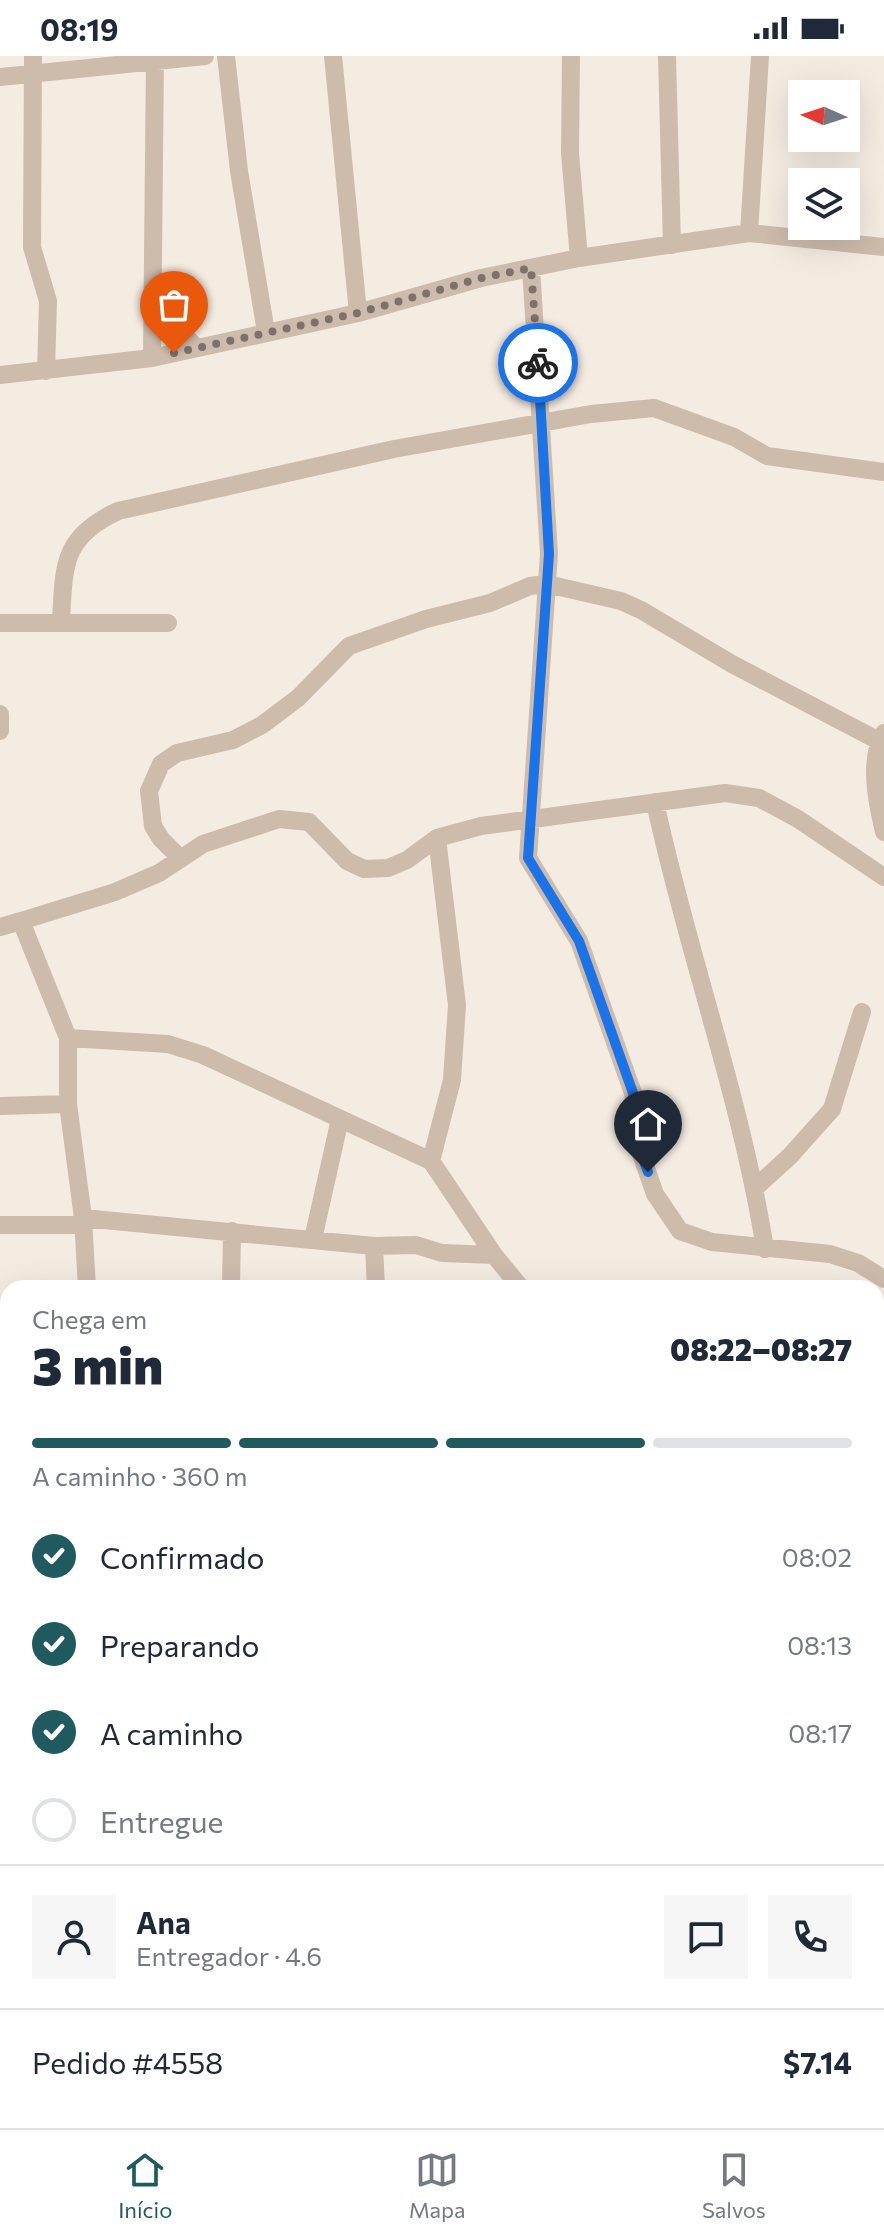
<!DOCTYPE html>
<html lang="pt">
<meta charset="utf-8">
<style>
:root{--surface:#fff;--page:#f6f6f7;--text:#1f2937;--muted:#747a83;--line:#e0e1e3;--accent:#1f5a5e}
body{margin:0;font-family:Commissioner,sans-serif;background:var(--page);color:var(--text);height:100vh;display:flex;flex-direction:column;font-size:30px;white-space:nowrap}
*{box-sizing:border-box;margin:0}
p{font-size:26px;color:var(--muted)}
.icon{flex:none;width:44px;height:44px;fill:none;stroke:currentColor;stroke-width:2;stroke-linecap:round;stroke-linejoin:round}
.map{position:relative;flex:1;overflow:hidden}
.sheet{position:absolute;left:0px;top:1224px;width:884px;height:848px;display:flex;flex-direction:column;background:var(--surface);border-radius:24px 24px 0 0;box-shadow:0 8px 32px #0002}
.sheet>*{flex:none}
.needle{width:52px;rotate:273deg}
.tools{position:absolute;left:788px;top:24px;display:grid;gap:16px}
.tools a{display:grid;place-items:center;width:72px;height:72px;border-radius:0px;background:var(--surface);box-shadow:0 8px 32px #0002;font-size:40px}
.pin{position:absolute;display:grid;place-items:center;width:68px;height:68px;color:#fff;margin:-82px -34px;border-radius:50% 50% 50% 0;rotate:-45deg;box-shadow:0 0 8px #0007}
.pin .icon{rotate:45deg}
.courier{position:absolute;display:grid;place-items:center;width:80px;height:80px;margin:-40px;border:6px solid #1a73e8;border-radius:50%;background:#fff;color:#222;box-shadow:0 2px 10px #0007}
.overview em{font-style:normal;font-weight:800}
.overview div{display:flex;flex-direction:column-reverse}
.overview{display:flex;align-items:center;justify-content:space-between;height:136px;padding:0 32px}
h1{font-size:52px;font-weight:800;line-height:60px}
.bar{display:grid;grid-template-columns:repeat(4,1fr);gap:12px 8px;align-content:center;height:96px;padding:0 32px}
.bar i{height:10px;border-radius:6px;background:var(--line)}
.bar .active{background:var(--accent)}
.bar p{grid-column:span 4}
.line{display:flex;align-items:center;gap:20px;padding:0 32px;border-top:2px solid var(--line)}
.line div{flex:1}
.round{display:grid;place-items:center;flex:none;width:84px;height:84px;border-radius:0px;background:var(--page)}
ol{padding:0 32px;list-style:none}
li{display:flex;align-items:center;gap:24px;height:88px}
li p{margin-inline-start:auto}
li .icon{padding:8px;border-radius:50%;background:var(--accent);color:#fff;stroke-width:4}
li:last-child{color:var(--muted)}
li i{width:44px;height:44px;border:4px solid var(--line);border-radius:50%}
.status{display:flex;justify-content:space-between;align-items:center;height:56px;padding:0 40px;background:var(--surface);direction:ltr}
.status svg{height:22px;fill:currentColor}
.tabs{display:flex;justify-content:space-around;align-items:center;height:112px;border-top:2px solid var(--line);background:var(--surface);font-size:22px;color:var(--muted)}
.tabs a{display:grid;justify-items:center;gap:4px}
.tabs .active{color:var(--accent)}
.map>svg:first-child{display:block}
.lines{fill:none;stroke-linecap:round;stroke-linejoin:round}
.minor{stroke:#cdbbac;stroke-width:18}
.done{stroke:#7c716b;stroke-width:8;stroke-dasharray:0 14.4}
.route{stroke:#1a73e8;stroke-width:10}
</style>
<div class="status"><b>08:19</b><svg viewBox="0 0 49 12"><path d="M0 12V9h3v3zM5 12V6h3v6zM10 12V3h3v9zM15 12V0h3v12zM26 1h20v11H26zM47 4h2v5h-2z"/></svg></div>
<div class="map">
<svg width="884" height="2072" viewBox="0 0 884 2072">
<rect width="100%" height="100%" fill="#f4ebe1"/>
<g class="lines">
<path class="minor" d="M33,0L32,191L48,245L46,315
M226,0L239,115L266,276
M333,0L358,257
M571,0L570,97L579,202
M667,0L672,189
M0,21L205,0
M749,177L760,0
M531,212L549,498L528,802L579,885L633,1037L640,1095L655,1138L680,1175L712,1186L830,1198L858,1207L884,1223
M152,247L196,291
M152,302L155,0
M0,319L152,302L358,257L481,222L579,202L749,177L884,191
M61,565C64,509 62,481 118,455L394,393L591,358L654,352L734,381L767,400L884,416
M0,567H168
M0,658V675
M884,677C868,704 877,747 884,776
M655,746C687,896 741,1041 765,1193
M181,803L161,783L153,770L149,735L161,708L177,697L233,684L262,669L298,642L349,590L426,563L490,547L530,530L547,528L621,545L641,554L732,608L879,685
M21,865L115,836L159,817L203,788L279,763L309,766L347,805L364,813L388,812L407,804L437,782L481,770L725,737L759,742L798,763L884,821
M0,871L21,865L68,982V1048
M68,982L168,988L203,999L431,1105L494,1199L521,1232
M0,1050L68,1048L83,1162L87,1232
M431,1105L452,1024L457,949L437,782
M755,1132L790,1100L832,1053L862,956
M83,1162L374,1190L416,1189L442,1197L494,1199
M0,1169H83
M313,1183L340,1063
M374,1190L376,1232
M231,1232L232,1175
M0,1283L8,1282
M0,1372L8,1370
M876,1429L884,1427
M0,1470L8,1468
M876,1520L884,1525
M0,1567L8,1564
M876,1610L884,1596
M0,1731L8,1730
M876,1748L884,1749
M876,1855L884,1778
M0,2057L8,2054
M392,2064L398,2072
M755,2070L837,2064
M475,2072L483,2064
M868,2072V2064"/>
</g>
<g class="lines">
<path class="done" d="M174,297L358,257L481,222L531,212L538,307"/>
<path class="route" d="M538,307L549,498L528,802L579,885L633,1037L640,1095L648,1116"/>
</g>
</svg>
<div class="tools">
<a><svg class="needle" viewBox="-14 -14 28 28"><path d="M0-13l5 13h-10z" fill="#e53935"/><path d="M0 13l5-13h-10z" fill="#747a83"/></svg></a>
<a><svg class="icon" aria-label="layers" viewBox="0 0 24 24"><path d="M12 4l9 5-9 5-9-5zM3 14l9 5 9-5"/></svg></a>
</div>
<div class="pin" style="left:174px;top:297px;background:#ea580c"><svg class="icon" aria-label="bag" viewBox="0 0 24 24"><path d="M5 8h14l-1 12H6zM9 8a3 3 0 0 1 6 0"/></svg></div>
<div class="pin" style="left:648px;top:1116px;background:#1f2937"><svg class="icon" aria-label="home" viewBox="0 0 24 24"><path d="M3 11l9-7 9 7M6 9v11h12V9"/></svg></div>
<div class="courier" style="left:538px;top:307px"><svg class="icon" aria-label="bike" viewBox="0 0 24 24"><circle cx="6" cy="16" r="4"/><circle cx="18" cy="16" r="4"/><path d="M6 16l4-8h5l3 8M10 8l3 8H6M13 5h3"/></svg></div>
<section class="sheet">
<div class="overview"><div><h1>3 min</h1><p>Chega em</p></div><em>08:22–08:27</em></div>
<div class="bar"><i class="active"></i><i class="active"></i><i class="active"></i><i></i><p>A caminho · 360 m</p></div>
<ol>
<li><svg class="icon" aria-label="check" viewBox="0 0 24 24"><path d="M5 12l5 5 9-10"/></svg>Confirmado<p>08:02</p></li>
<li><svg class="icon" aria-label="check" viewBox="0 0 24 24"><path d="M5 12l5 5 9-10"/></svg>Preparando<p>08:13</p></li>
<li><svg class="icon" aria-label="check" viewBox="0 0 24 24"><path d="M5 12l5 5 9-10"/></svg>A caminho<p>08:17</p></li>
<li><i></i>Entregue</li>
</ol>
<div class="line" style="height:144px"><a class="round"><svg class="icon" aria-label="person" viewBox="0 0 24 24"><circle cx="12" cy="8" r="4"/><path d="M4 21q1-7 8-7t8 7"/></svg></a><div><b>Ana</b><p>Entregador · 4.6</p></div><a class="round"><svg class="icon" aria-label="chat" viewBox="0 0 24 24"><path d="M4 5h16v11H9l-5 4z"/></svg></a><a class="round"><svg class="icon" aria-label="phone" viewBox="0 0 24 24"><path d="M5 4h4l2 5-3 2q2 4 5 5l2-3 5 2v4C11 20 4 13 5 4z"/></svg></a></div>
<div class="line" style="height:104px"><div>Pedido #4558</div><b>$7.14</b></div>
</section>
</div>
<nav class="tabs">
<a class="active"><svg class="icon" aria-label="home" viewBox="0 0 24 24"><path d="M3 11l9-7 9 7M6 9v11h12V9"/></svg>Início</a>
<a><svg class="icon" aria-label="map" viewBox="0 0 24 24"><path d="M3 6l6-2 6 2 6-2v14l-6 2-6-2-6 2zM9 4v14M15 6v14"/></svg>Mapa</a>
<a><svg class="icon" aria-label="saved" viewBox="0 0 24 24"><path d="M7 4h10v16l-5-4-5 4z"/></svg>Salvos</a>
</nav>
